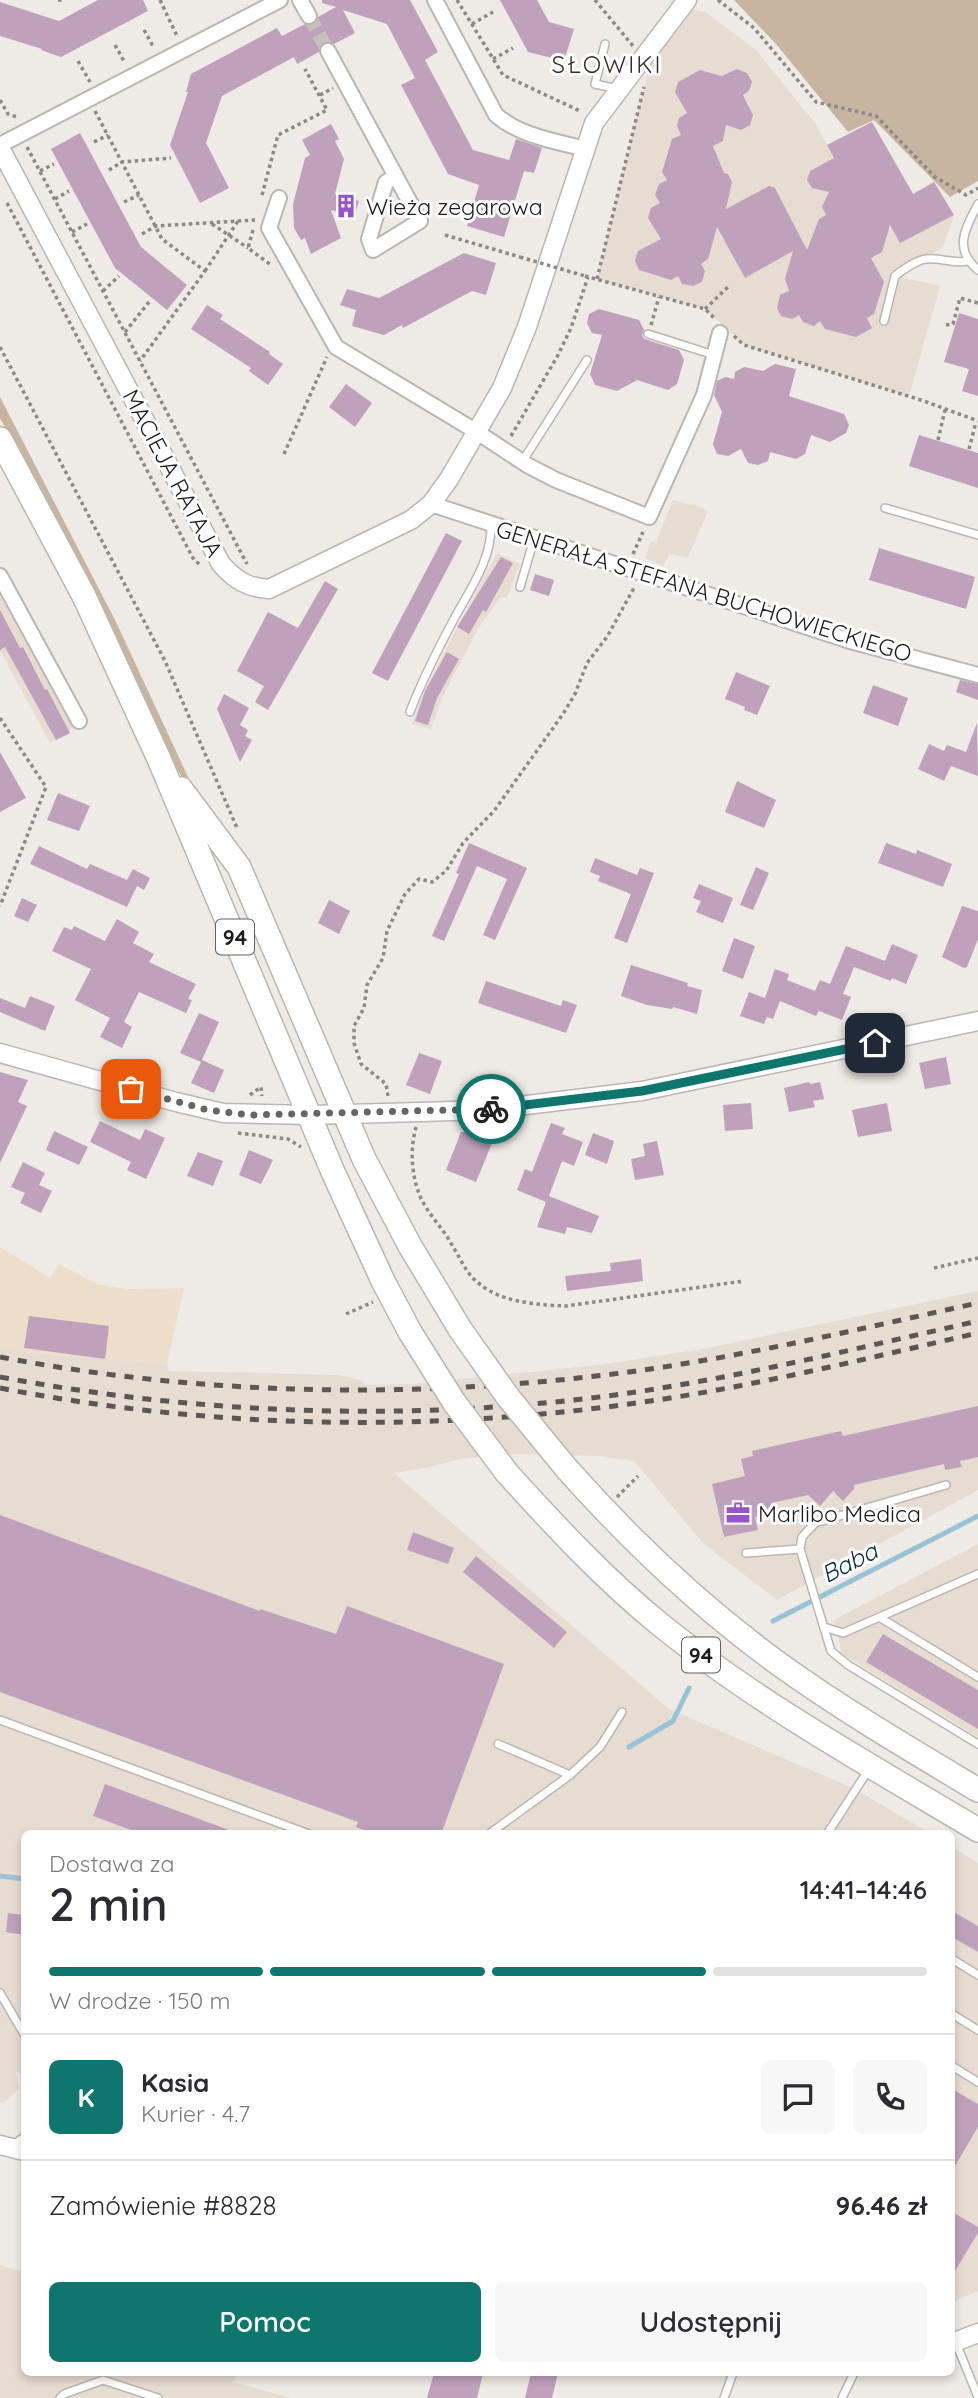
<!DOCTYPE html>
<html lang="pl">
<meta charset="utf-8">
<style>
:root{--surface:#fff;--page:#f7f7f7;--text:#2b2b33;--muted:#7c7c81;--line:#e1e1e2;--accent:#0f766e}
body{margin:0;font-family:Quicksand,sans-serif;background:var(--page);color:var(--text);height:100vh;display:flex;flex-direction:column;font-size:26px;white-space:nowrap}
*{box-sizing:border-box;margin:0}
p{font-size:23px;color:var(--muted)}
.icon{flex:none;width:38px;height:38px;fill:none;stroke:currentColor;stroke-width:2;stroke-linecap:round;stroke-linejoin:round}
.map{position:relative;flex:1;overflow:hidden}
.drawer{position:absolute;left:21px;top:1830px;width:934px;height:546px;display:flex;flex-direction:column;background:var(--surface);border-radius:10px;box-shadow:0 4px 10px #0003}
.drawer>*{flex:none}
.pin{position:absolute;display:grid;place-items:center;width:60px;height:60px;color:#fff;margin:-30px;border-radius:14px;box-shadow:0 4px 10px #0006}
.courier{position:absolute;display:grid;place-items:center;width:70px;height:70px;margin:-35px;border:5px solid #0f766e;border-radius:50%;background:#fff;color:#222;box-shadow:0 2px 9px #0007}
.headline em{font-style:normal;font-weight:600}
.headline div{display:flex;flex-direction:column-reverse}
.headline{display:flex;align-items:center;justify-content:space-between;height:119px;padding:0 28px}
h1{font-size:46px;font-weight:600;line-height:52px}
.bar{display:grid;grid-template-columns:repeat(4,1fr);gap:10px 7px;align-content:center;height:84px;padding:0 28px}
.bar i{height:9px;border-radius:5px;background:var(--line)}
.bar .selected{background:var(--accent)}
.bar p{grid-column:span 4}
.line{display:flex;align-items:center;gap:18px;padding:0 28px;border-top:2px solid var(--line)}
.line div{flex:1}
.round{display:grid;place-items:center;flex:none;width:74px;height:74px;border-radius:10px;background:var(--page)}
.primary-button{display:flex;gap:14px;margin-top:auto;padding:14px 28px}
.primary-button a{flex:1;height:80px;border-radius:10px;background:var(--accent);color:#fff;font-size:28px;font-weight:600;line-height:80px;text-align:center}
.primary-button a+a{background:var(--page);color:var(--text)}
.map>svg:first-child{display:block}
.commercial{fill:#eddecb}
.built{fill:#e7dcd2}
.green{fill:#c7b4a1}
.lines{fill:none;stroke-linecap:round;stroke-linejoin:round}
.stream{stroke:#99c2d6;stroke-width:5}
.building{fill:#c0a1bc}
.minor-tunnel{stroke:#c4c1bd;stroke-width:14;stroke-dasharray:14 7;stroke-linecap:butt}
.service-casing{stroke:#bbb6b2;stroke-width:10}
.minor-casing{stroke:#bbb6b2;stroke-width:18}
.tertiary-casing{stroke:#bbb6b2;stroke-width:21}
.primary-casing{stroke:#bbb6b2;stroke-width:26}
.path{stroke:#8d8986;stroke-width:3.5;stroke-dasharray:3.5 3.5;stroke-linecap:butt}
.service{stroke:#fff;stroke-width:7}
.minor{stroke:#fff;stroke-width:14}
.tertiary{stroke:#fff;stroke-width:18}
.primary{stroke:#fff;stroke-width:23}
.rail{stroke:#5a5755;stroke-width:5;stroke-dasharray:9 9;stroke-linecap:butt}
.primary-bridge-casing{stroke:#bbb6b2;stroke-width:26;stroke-linecap:butt}
.path-bridge{stroke:#8d8986;stroke-width:3.5;stroke-dasharray:3.5 3.5;stroke-linecap:butt}
.primary-bridge{stroke:#fff;stroke-width:23}
.done{stroke:#676462;stroke-width:7;stroke-dasharray:0 12.6}
.route{stroke:#0f766e;stroke-width:9}
.labels{text-anchor:middle;dominant-baseline:central;stroke-width:6;stroke-linejoin:round;paint-order:stroke}
.shield{fill:#fff;stroke:#62605f;stroke-width:2}
.shield-label{font-size:21px;font-weight:bold;fill:#1e1c1b}
.poi-label{font-size:23px;fill:#1e1c1b;stroke:#fff;text-anchor:start}
.street-label{font-size:23px;fill:#1e1c1b;stroke:#fff}
.neighbourhood-label{font-size:24px;letter-spacing:2px;fill:#34312e;stroke:#fff}
.water-label{font-size:24px;font-style:italic;fill:#092e3d;stroke:#fff}
</style>
<div class="map">
<svg width="978" height="2398" viewBox="0 0 978 2398">
<rect width="100%" height="100%" fill="#eeeae5"/>
<path class="commercial" d="M0,1247L50,1278L59,1264L97,1284L128,1289L184,1288L167,1364L24,1352L0,1347Z"/>
<path class="built" d="M689,8L707,13L756,50L815,123L827,145L872,122L913,193L934,182L954,216L943,247L896,276L940,286L909,396L744,345L705,309L597,279L650,63Z
M673,500L691,505L693,504L708,511L688,557L670,554L663,566L645,558L651,542H656Z
M497,553L520,564L507,598L501,597L479,627L442,698L431,729L412,724L424,691Z
M0,595L73,728L50,743L0,650Z
M978,1291V1490L777,1600L704,1544L634,1461L596,1456L510,1454L460,1459L426,1468L394,1473L669,1709L855,1789L931,1834H24V2074L16,2072L19,2088L5,2103L0,2102V1347L24,1352L167,1364L169,1371L339,1375L360,1380L366,1385L412,1384L598,1365L703,1349Z
M978,1544V1737L842,1654L834,1620Z
M952,1847L978,1863V2291L952,2302Z
M0,2265L24,2272V2373H236L234,2382L290,2398H0Z"/>
<path class="green" d="M734,0H978V181L950,197L874,120L848,132L776,44Z
M0,397L116,622L195,792L183,779L175,765L82,573L0,418Z"/>
<g class="lines">
<path class="stream" d="M773,1621L978,1516
M629,1747L673,1721L689,1688
M0,1876L24,1879"/>
</g>
<path class="building" d="M98,0H143L148,11L61,57L41,50L42,49L0,36V2L59,21Z
M322,0H410L438,52L425,60L473,150L509,160L516,139L542,148L534,173L524,171L504,237L467,226L479,185L448,174L401,85L415,78L387,24L343,10L355,33L334,44L324,42L320,47L319,52L297,64L294,57L222,96L206,143L229,188L200,203L170,145L188,92H186L191,74L277,28L282,36L305,24H314L318,17L336,7L322,3Z
M500,0H537L549,22L574,29L564,61L528,52Z
M737,69L747,73L752,82L749,91L743,95L753,115L750,125L741,130L726,125L723,141L713,146L724,173L728,174L732,182L726,209L769,186L775,188L807,250L819,219L826,215L822,207L829,192L812,188L807,180L810,171L834,158L827,145L872,122L913,194L934,182L954,215L900,243L890,225L882,252L871,258L884,282L874,314L867,318L872,328L856,337L825,329L820,321L814,326L803,322L799,315L792,319L781,316L777,308L780,295L789,291L785,279L793,251L745,278L717,227L708,259L701,264L705,271L702,282L693,286L682,284L678,276L671,280L639,270L635,261L638,251L661,239L648,218L651,208L660,203L655,195L659,184L667,180L662,172L672,139L681,135L677,126L679,118L687,113L675,92L678,82L700,70L722,76Z
M331,124L339,139L335,141L344,159L335,194L359,201L354,217L331,210L341,238L311,254L305,238L301,240L294,228L293,204L305,158L310,155L302,140Z
M80,133L141,247L187,285L167,310L115,268L51,149Z
M464,253L496,263L486,295L472,291L403,328L402,325L384,335L352,326L356,310L340,305L347,289L379,298Z
M207,305L223,315L220,319L270,352L269,354L283,364L268,385L249,371L251,368L191,329Z
M599,309L639,320L644,330L642,335L644,339L679,350L684,360L677,384L668,390L637,380L617,391L595,385L590,374L602,335L592,333L587,323L589,314Z
M959,313L978,319V396L962,391L969,369L944,362Z
M775,364L796,369L789,396L844,414L849,425L846,433L830,442L811,435L805,454L796,459L770,452L768,461L758,465L748,463L741,449L728,456L717,454L713,444L722,412L714,395L717,381L725,377L734,379L735,372L744,367L763,371Z
M346,384L372,403L355,427L329,407Z
M919,435L978,453V488L909,466Z
M446,533L462,541L388,681L372,673Z
M879,548L975,577L966,609L869,580Z
M501,557L513,563L486,612L483,610L469,634L457,627Z
M535,574L554,580L549,596L530,590Z
M325,581L338,589L268,710L255,702L264,686L237,671L268,612L298,628Z
M0,610L20,648L23,647L45,690L47,689L70,733L56,740L5,647L0,650Z
M447,652L459,659L437,698L428,725L415,721L425,691Z
M736,672L770,686L757,715L744,710L745,707L725,699Z
M960,680L978,684V700L956,692Z
M873,685L908,698L898,726L863,713Z
M224,694L249,708L240,725L248,730L245,736L252,740L240,762L217,709Z
M977,723L978,776L951,766L944,781L918,769L929,744L944,751L947,745L966,752Z
M0,752L26,798L0,812Z
M737,781L776,800L764,828L725,812Z
M58,793L90,806L79,831L47,820Z
M469,843L527,868L495,940L483,935L507,879L477,866L444,941L432,936L459,874L456,873Z
M886,843L916,854L917,850L952,864L943,887L878,863Z
M39,846L87,869L90,864L127,880L133,869L150,878L144,890L137,886L127,907L30,864Z
M595,858L637,875L640,868L654,873L627,943L614,938L631,894L598,881L600,876L590,872Z
M756,867L769,873L753,910L740,905Z
M699,884L733,898L723,923L696,912L701,901L693,898Z
M22,898L37,905L28,922L14,916Z
M329,900L350,911L339,934L318,923Z
M962,906L978,911V939L967,967L964,968L942,957Z
M117,919L139,932L133,943L154,954L149,962L196,984L188,999L192,1000L186,1013L139,992L124,1022L132,1027L122,1048L100,1037L110,1018L75,1000L91,969L52,951L64,927L72,930L74,926L105,941Z
M734,938L755,946L743,979L722,971Z
M892,944L918,955L906,984L892,978L891,981L854,967L843,994L851,997L842,1020L819,1011L816,1016L780,1001L773,1019L767,1017L764,1024L740,1016L749,992L765,998L775,969L789,974L787,980L815,991L820,980L830,984L846,946L885,961Z
M631,965L688,983L687,986L702,990L697,1014L673,1007L672,1009L647,1005L621,996Z
M486,981L561,1006L563,1000L577,1005L566,1033L478,1003Z
M30,996L55,1006L45,1031L0,1012V998L25,1008Z
M199,1013L219,1022L201,1062L180,1053Z
M419,1053L442,1061L430,1094L406,1085Z
M946,1057L951,1084L925,1089L919,1063Z
M202,1060L224,1070L214,1093L191,1083Z
M0,1072L28,1080L18,1102L27,1106L0,1163Z
M809,1082L810,1084L820,1082L824,1099L813,1101L815,1107L789,1112L784,1088Z
M751,1103L753,1129L725,1131L723,1105Z
M887,1103L892,1131L858,1137L852,1110Z
M100,1121L140,1140L145,1129L165,1138L146,1179L127,1170L131,1162L90,1142Z
M551,1123L565,1128L562,1134L583,1142L574,1166L562,1161L549,1196L599,1216L592,1233L567,1227L565,1234L537,1227L546,1202L517,1190L525,1169L532,1172Z
M54,1131L88,1147L79,1165L46,1150Z
M483,1131L495,1136L476,1182L446,1170L461,1132Z
M593,1133L614,1141L607,1164L585,1155Z
M657,1141L664,1175L635,1180L631,1159L645,1156L643,1144Z
M249,1150L273,1160L261,1184L239,1175Z
M198,1152L223,1161L213,1186L187,1176Z
M23,1162L45,1173L39,1185L52,1191L41,1213L20,1203L25,1193L11,1187Z
M641,1259L643,1281L567,1291L565,1276L611,1271L610,1263Z
M29,1316L109,1326L105,1359L24,1348Z
M978,1406V1457L960,1461L962,1467L945,1470L944,1464L854,1485V1489L843,1501L833,1491L820,1506L808,1495L771,1503L773,1513L755,1517L758,1530L724,1537L712,1484L745,1476L741,1459L753,1456L752,1451L841,1431L843,1436Z
M0,1515L260,1611V1609L336,1634L347,1606L504,1664L441,1834H374L356,1827L358,1822L0,1692Z
M413,1532L454,1548L448,1564L407,1550Z
M476,1556L567,1632L554,1648L463,1572Z
M883,1634L978,1690V1729L866,1662Z
M105,1784L237,1833V1834H142L93,1816Z
M952,1911L978,1926V1952L952,1937Z
M8,1913L24,1915V1935L6,1932Z
M952,2089L978,2104V2127L952,2171Z
M952,2212L978,2227V2233L952,2276Z
M434,2373H483L477,2398H427Z
M531,2373H558L552,2398H525Z"/>
<g class="lines">
<path class="minor-tunnel" d="M309,16L328,51"/>
<g class="service-casing">
<path id="service" d="M605,44L595,84L618,89
M978,204C965,229 953,249 978,270
M884,321L895,276C902,270 917,260 926,259C939,257 951,264 967,261
M648,334L714,355
M522,462L587,360
M885,508L978,535
M520,587L534,539
M410,712C422,680 438,649 454,619C470,589 492,560 491,524
M946,1485L815,1523L802,1537L800,1549L831,1651L848,1665L978,1744
M746,1553L800,1549
M879,1617L978,1677
M824,1627L843,1633L978,1574
M0,1720L309,1834
M498,1744L570,1775
M489,1834L570,1775L600,1747L622,1712
M827,1834L869,1769
M952,1959L978,1975
M0,1993L24,2034
M952,2014L978,2030
M952,2066L978,2082
M13,2145L24,2137
M956,2343L978,2397
M60,2398L64,2394L103,2380L158,2398
M724,2398L733,2373
M842,2398L854,2373"/>
</g>
<g class="minor-casing">
<path id="minor" d="M300,0L309,16
M435,0L496,115C520,136 555,141 585,149
M328,51L420,221L373,250L369,239L386,182L395,177
M0,145L280,0
M279,198L269,228L336,347L477,432L527,465L556,480L649,517L704,395L720,333
M431,504L850,641L978,675
M0,576L79,721"/>
</g>
<g class="tertiary-casing">
<path id="tertiary" d="M0,148L221,564C235,580 248,588 269,589L411,520L431,504L449,479L502,388L527,327L594,123L687,0
M0,1053L176,1102L223,1113L310,1115L420,1112L485,1110L642,1091L978,1021
M0,2145L24,2151
M952,2343L978,2333"/>
</g>
<g class="primary-casing">
<path id="primary" d="M0,439L84,596L159,759L333,1172L383,1281L410,1332
M181,789L239,867L364,1159L410,1246L460,1329
M567,1469C631,1541 702,1608 779,1664C843,1710 911,1750 978,1790
M507,1473C556,1527 605,1580 662,1626C759,1704 871,1766 978,1830"/>
</g>
<path class="path" d="M58,0H65
M160,0L177,36
M457,0L503,75L580,111
M595,0L633,46
M718,0L754,28L816,102L876,116L935,177L966,195L978,188
M472,24L493,12
M144,30L154,48
M115,45L125,63
M493,59L513,48
M78,61L90,82
M320,95L333,88
M0,100L8,114L17,117
M95,111L162,239L205,271L140,361
M94,142L108,135
M27,147L247,564
M109,170L122,162L171,158
M40,171L54,164
M262,195L278,135L327,110L305,69
M55,199L69,191
M124,202L139,195
M7,203L194,560L202,566
M212,224L248,248
M253,230L248,248L271,265
M72,232L87,224
M142,234L156,226L255,220
M445,235L520,257
M205,271L238,221
M585,276L705,309L715,319
M597,279L644,87
M103,291L119,276
M705,309L729,286
M651,325L659,297
M946,325L953,324L960,298L978,303
M125,332L149,302
M734,336L744,345L924,401L978,421
M0,347L165,661L237,828
M511,436L558,355L571,328L588,277
M938,440L945,410
M969,449L976,422
M284,454L327,357
M633,554L643,532
M0,718L46,787L0,906
M250,1095L261,1087L262,1096
M388,1096L386,1084L361,1064L354,1043V1026L364,1008L367,985L383,958L387,931L405,894L419,879L432,882L446,871L463,843L494,811L563,714L575,694L587,663L607,637L635,586
M416,1127C410,1149 411,1174 420,1196C427,1213 443,1228 452,1245C465,1266 466,1276 488,1290C510,1303 542,1305 566,1306L744,1281
M238,1133L288,1139L301,1147
M934,1268L978,1258
M346,1314L373,1302
M617,1497L638,1476"/>
<use href="#service" class="service"/>
<use href="#minor" class="minor"/>
<use href="#tertiary" class="tertiary"/>
<use href="#primary" class="primary"/>
<path class="rail" d="M0,1357C199,1395 404,1399 605,1375C731,1360 854,1330 978,1303
M0,1377C203,1415 411,1422 615,1395C738,1378 858,1348 978,1321
M0,1388C217,1430 439,1433 657,1400C765,1384 872,1357 978,1333"/>
<g class="primary-bridge-casing">
<path id="primary-bridge" d="M460,1329L508,1397L567,1469
M410,1332L454,1402L507,1473"/>
</g>
<path class="path-bridge" d="M520,257L585,276"/>
<use href="#primary-bridge" class="primary-bridge"/>
</g>
<g class="lines">
<path class="done" d="M131,1089L208,1110L251,1115L491,1109"/>
<path class="route" d="M491,1109L642,1091L875,1043"/>
</g>
<defs>
<g id="building-bare" transform="scale(1.89)"><path d="M-4-6H4V6H1V3H-1V6H-4ZM-2.5-4.3h1.7v1.8h-1.7ZM.8-4.3h1.7v1.8H.8ZM-2.5-1h1.7V.8h-1.7ZM.8-1h1.7V.8H.8Z" fill="#9753c7" stroke="#fff" stroke-width="2.5" paint-order="stroke"/></g>
<g id="office-bare" transform="scale(1.89)"><path d="M-6-3h4V-5.5h4V-3h4V5H-6ZM-1-4.5V-3h2v-1.5ZM-6 0V1H6V0Z" fill="#9753c7" stroke="#fff" stroke-width="2.5" paint-order="stroke"/></g>
</defs>
<g fill-rule="evenodd">
<use href="#building-bare" x="346" y="206"/>
<use href="#office-bare" x="738" y="1513"/>
</g>
<g class="labels">
<g class="shield">
<rect x="216" y="919.5" width="38" height="35" rx="5"/>
<rect x="682" y="1637.5" width="38" height="35" rx="5"/>
</g>
<g class="shield-label">
<text x="235" y="937">94</text>
<text x="701" y="1655">94</text>
</g>
<g class="poi-label">
<text x="366" y="206">Wieża zegarowa</text>
<text x="758" y="1513">Marlibo Medica</text>
</g>
<g class="street-label">
<text transform="translate(173 473) rotate(62)">MACIEJA RATAJA</text>
<text transform="translate(704 591) rotate(17)">GENERAŁA STEFANA BUCHOWIECKIEGO</text>
</g>
<g class="neighbourhood-label">
<text x="607" y="64">SŁOWIKI</text>
</g>
<g class="water-label">
<text transform="translate(849 1562) rotate(-27)">Baba</text>
</g>
</g>
</svg>
<div class="pin" style="left:131px;top:1089px;background:#ea580c"><svg class="icon" aria-label="bag" viewBox="0 0 24 24"><path d="M5 8h14l-1 12H6zM9 8a3 3 0 0 1 6 0"/></svg></div>
<div class="pin" style="left:875px;top:1043px;background:#1f2937"><svg class="icon" aria-label="home" viewBox="0 0 24 24"><path d="M3 11l9-7 9 7M6 9v11h12V9"/></svg></div>
<div class="courier" style="left:491px;top:1109px"><svg class="icon" aria-label="bike" viewBox="0 0 24 24"><circle cx="6" cy="16" r="4"/><circle cx="18" cy="16" r="4"/><path d="M6 16l4-8h5l3 8M10 8l3 8H6M13 5h3"/></svg></div>
<section class="drawer">
<div class="headline"><div><h1>2 min</h1><p>Dostawa za</p></div><em>14:41–14:46</em></div>
<div class="bar"><i class="selected"></i><i class="selected"></i><i class="selected"></i><i></i><p>W drodze · 150 m</p></div>
<div class="line" style="height:126px"><b class="round" style="background:var(--accent);color:#fff">K</b><div><b>Kasia</b><p>Kurier · 4.7</p></div><a class="round"><svg class="icon" aria-label="chat" viewBox="0 0 24 24"><path d="M4 5h16v11H9l-5 4z"/></svg></a><a class="round"><svg class="icon" aria-label="phone" viewBox="0 0 24 24"><path d="M5 4h4l2 5-3 2q2 4 5 5l2-3 5 2v4C11 20 4 13 5 4z"/></svg></a></div>
<div class="line" style="height:91px"><div>Zamówienie #8828</div><b>96.46 zł</b></div>
<div class="primary-button"><a>Pomoc</a><a>Udostępnij</a></div>
</section>
</div>
